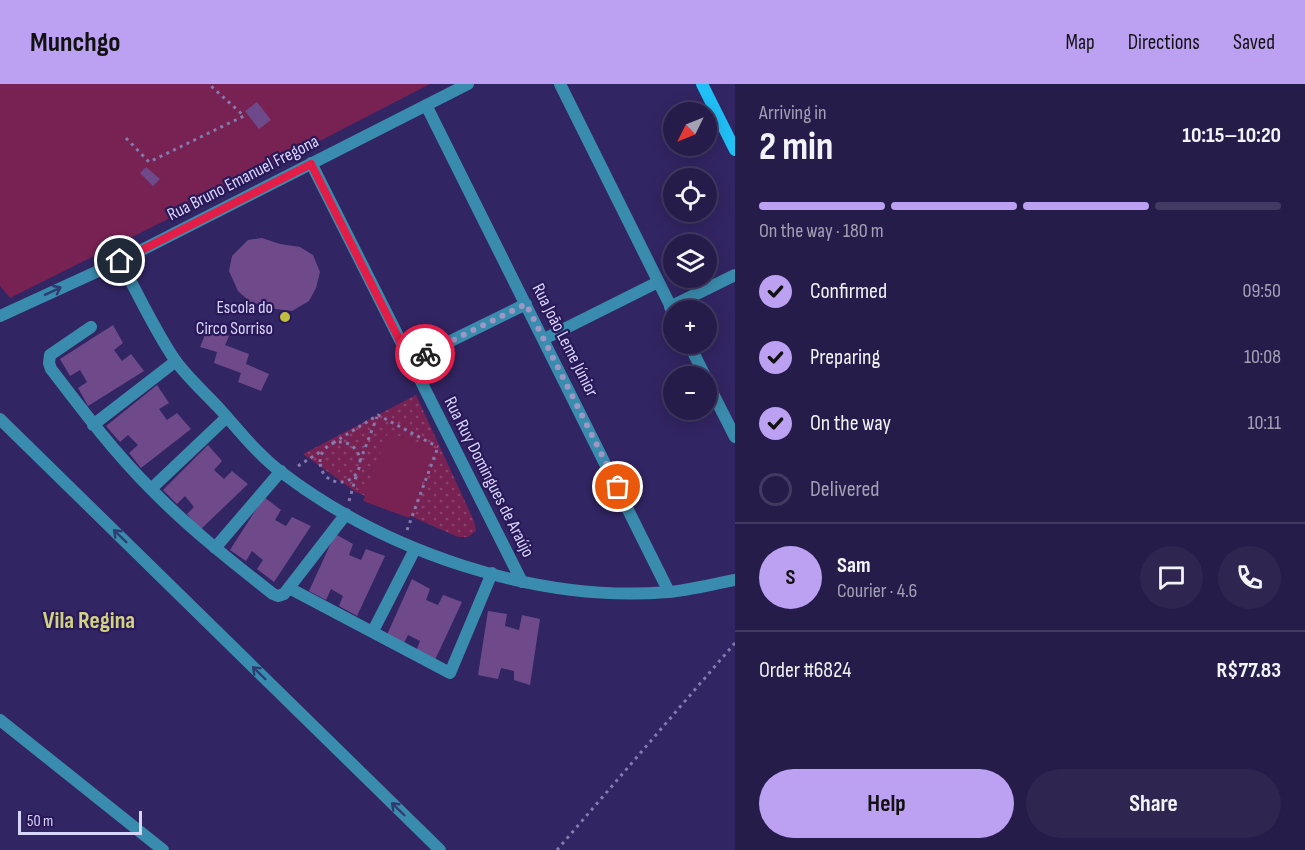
<!DOCTYPE html>
<meta charset="utf-8">
<style>
:root{--surface:#261c4a;--page:#2e2551;--text:#f1f3f6;--muted:#a4a1b5;--line:#423a62;--accent:#bca0f2}
body{margin:0;font-family:"Sofia Sans Condensed",sans-serif;background:var(--page);color:var(--text);height:100vh;display:flex;flex-direction:column;font-size:22px;white-space:nowrap}
*{box-sizing:border-box;margin:0}
p{font-size:20px;color:var(--muted)}
.icon{flex:none;width:33px;height:33px;fill:none;stroke:currentColor;stroke-width:2;stroke-linecap:round;stroke-linejoin:round}
.map{position:relative;flex:1;overflow:hidden}
.side{display:flex;flex-direction:column;background:var(--surface);width:570px}
.side>*{flex:none}
.needle{width:39px;rotate:227deg}
.buttons{position:absolute;left:663px;top:18px;display:grid;gap:12px}
.buttons a{display:grid;place-items:center;width:54px;height:54px;border-radius:50%;background:var(--surface);box-shadow:0 3px 15px #0003,0 0 0 2px var(--line);font-size:30px}
.scale{position:absolute;left:18px;bottom:15px;width:124px;box-sizing:border-box;padding-left:6px;border:3px solid #d8d5fc;border-top:0;font-size:16px;line-height:21px;white-space:nowrap;color:#d8d5fc;-webkit-text-stroke:4px #291958;paint-order:stroke}
.pin{position:absolute;display:grid;place-items:center;width:51px;height:51px;color:#fff;margin:-26px;border:3px solid #fff;border-radius:50%;box-shadow:0 2px 6px #0007}
.courier{position:absolute;display:grid;place-items:center;width:60px;height:60px;margin:-30px;border:4px solid #e11d48;border-radius:50%;background:#fff;color:#222;box-shadow:0 2px 8px #0007}
.headline em{font-style:normal;font-weight:700}
.headline div{display:flex;flex-direction:column-reverse}
.headline{display:flex;align-items:center;justify-content:space-between;height:102px;padding:0 24px}
h1{font-size:39px;font-weight:700;line-height:45px}
.bar{display:grid;grid-template-columns:repeat(4,1fr);gap:9px 6px;align-content:center;height:72px;padding:0 24px}
.bar i{height:8px;border-radius:4px;background:var(--line)}
.bar .active{background:var(--accent)}
.bar p{grid-column:span 4}
.line{display:flex;align-items:center;gap:15px;padding:0 24px;border-top:2px solid var(--line)}
.line div{flex:1}
.round{display:grid;place-items:center;flex:none;width:63px;height:63px;border-radius:32px;background:var(--page)}
ol{padding:0 24px;list-style:none}
li{display:flex;align-items:center;gap:18px;height:66px}
li p{margin-inline-start:auto}
li .icon{padding:6px;border-radius:50%;background:var(--accent);color:#111;stroke-width:4}
li:last-child{color:var(--muted)}
li i{width:33px;height:33px;border:3px solid var(--line);border-radius:50%}
.primary-button{display:flex;gap:12px;margin-top:auto;padding:12px 24px}
.primary-button a{flex:1;height:69px;border-radius:36px;background:var(--accent);color:#111;font-size:24px;font-weight:700;line-height:69px;text-align:center}
.primary-button a+a{background:var(--page);color:var(--text)}
header{display:flex;align-items:center;gap:36px;box-sizing:border-box;height:84px;padding:0 30px;background:var(--accent);color:#111}
header strong{font-size:28px}
nav{display:flex;gap:33px;margin-inline-start:auto;font-size:21px}
main{display:flex;flex:1;min-height:0}
.map>svg:first-child{display:block}
.park{fill:url(#park-dots)}
.pitch{fill:#772253}
.building{fill:#6e4a8a}
.lines{fill:none;stroke-linecap:round;stroke-linejoin:round}
.path{stroke:#837bae;stroke-width:3;stroke-dasharray:3 4.5;stroke-linecap:butt}
.street{stroke:#3a8cae;stroke-width:12}
.secondary{stroke:#20bff6;stroke-width:12}
.oneway{stroke:#2e3c72}
.done{stroke:#9e97c6;stroke-width:6;stroke-dasharray:0 10.8}
.route{stroke:#e11d48;stroke-width:8}
.poi-dot{fill:#c0be41;stroke:#291958;stroke-width:2}
.labels{text-anchor:middle;dominant-baseline:central;stroke-width:4.5;stroke-linejoin:round;paint-order:stroke}
.street-label{font-size:18px;fill:#d8d5fc;stroke:#291958}
.poi-label{font-size:18px;fill:#d8d5fc;stroke:#291958;text-anchor:end}
.district-label{font-size:24px;font-weight:bold;fill:#d1d183;stroke:#291958}
</style>
<header>
<strong>Munchgo</strong>
<nav><a>Map</a><a>Directions</a><a>Saved</a></nav>
</header>
<main>
<div class="map">
<svg width="735" height="766" viewBox="0 0 735 766">
<defs>
<pattern id="park-dots" width="8" height="8" patternUnits="userSpaceOnUse" patternTransform="scale(1.5)"><rect width="8" height="8" fill="#772253"/><path d="M2 2h.1M6 6h.1" fill="none" stroke="#8a416d" stroke-width="1.8" stroke-linecap="round"/></pattern>
</defs>
<rect width="100%" height="100%" fill="#322563"/>
<path class="park" d="M416,311L474,437L476,447L468,453H458L356,408L303,370Z"/>
<path class="pitch" d="M0,0H430L186,126L10,214L0,202Z
M388,348L434,365L409,434L363,417Z"/>
<path class="building" d="M257,18L271,36L259,45L245,27Z
M146,83L160,95L153,102L140,89Z
M262,154L280,160L300,163L313,171L320,188L316,204L309,217L292,227L276,225L250,218L238,207L229,187L232,172L248,156Z
M113,241L123,259L114,266L122,277L131,270L144,287L88,322L78,304L87,298L80,286L70,292L60,275Z
M207,246L229,252L225,261L249,270L246,280L269,290L261,307L238,298L241,289L214,279L217,268L200,263Z
M157,301L169,319L159,325L167,336L177,329L191,345L141,384L129,369L138,361L128,351L120,358L106,342Z
M208,361L222,377L214,386L224,395L232,387L248,400L200,446L187,430L194,423L185,412L177,420L163,406Z
M264,413L281,426L275,436L286,442L292,433L311,442L274,498L257,485L263,476L252,467L246,477L230,466Z
M335,450L353,460L349,471L361,476L366,465L385,472L357,532L339,522L343,512L331,505L326,516L309,507Z
M412,495L430,505L426,516L438,521L443,511L462,518L434,578L416,567L420,557L408,551L403,561L386,553Z
M488,527L507,530L505,542L519,546L522,531L540,535L530,601L514,596V587L501,584L498,595L478,591Z"/>
<g class="lines">
<path class="path" d="M126,54L149,78L244,32L211,2
M320 378a20 20 0 1 1 40 0a20 20 0 1 1-40 0Z
M333,359L378,331L438,363
M360,377L377,333
M298,382L323,366
M349,417L357,389
M407,446L438,363
M557,766L735,559"/>
<path class="street" d="M560,0L674,229
M426,21L669,508
M311,79L522,498
M120,177C137,208 155,247 175,276C187,293 204,308 218,323C238,345 257,370 281,388C386,468 536,519 668,508C690,506 713,500 735,496
M670,223L735,191
M0,232L120,177L468,0
M91,243L50,271L49,279L51,285C83,327 114,368 151,405C189,444 231,477 273,510L278,512L284,510L346,430
M544,255L658,198
M689,260L705,292
M410,277L526,220
M706,296L735,353
M0,335L440,766
M93,341L176,277
M151,405L227,333
M215,464L281,387
M289,504L450,589L492,489
M373,547L415,465
M0,636L163,766"/>
<path class="secondary" d="M702,0L735,66"/>
</g>
<defs><path id="oneway-shaft" d="M-6 0H5M1.5-3L5.5 0L1.5 3" fill="none" stroke-width="1.6" stroke-linecap="round" stroke-linejoin="round" transform="scale(1.5)"/></defs>
<g class="oneway">
<use href="#oneway-shaft" transform="translate(53 207) rotate(-25)"/>
<use href="#oneway-shaft" transform="translate(120 452) rotate(-136)"/>
<use href="#oneway-shaft" transform="translate(259 589) rotate(-136)"/>
<use href="#oneway-shaft" transform="translate(398 725) rotate(-136)"/>
</g>
<g class="lines">
<path class="done" d="M425,270L526,220L618,403"/>
<path class="route" d="M120,177L311,80L410,277L425,270"/>
</g>
<circle class="poi-dot" cx="285" cy="233" r="6"/>
<g class="labels">
<g class="street-label">
<text transform="translate(243 94) rotate(-27)">Rua Bruno Emanuel Fregona</text>
<text transform="translate(565 256) rotate(63)">Rua João Leme Júnior</text>
<text transform="translate(489 393) rotate(63)">Rua Ruy Domingues de Araújo</text>
</g>
<g class="poi-label">
<text x="273" y="223">Escola do<tspan x="273" dy="21">Circo Sorriso</tspan></text>
</g>
<g class="district-label">
<text x="89" y="536">Vila Regina</text>
</g>
</g>
</svg>
<div class="buttons">
<a><svg class="needle" viewBox="-14 -14 28 28"><path d="M0-13l5 13h-10z" fill="#e53935"/><path d="M0 13l5-13h-10z" fill="#a4a1b5"/></svg></a>
<a><svg class="icon" aria-label="locate" viewBox="0 0 24 24"><circle cx="12" cy="12" r="6"/><path d="M12 2v4M12 18v4M2 12h4M18 12h4"/></svg></a>
<a><svg class="icon" aria-label="layers" viewBox="0 0 24 24"><path d="M12 4l9 5-9 5-9-5zM3 14l9 5 9-5"/></svg></a>
<a>+</a>
<a>−</a>
</div>
<div class="scale">50 m</div>
<div class="pin" style="left:618px;top:403px;background:#ea580c"><svg class="icon" aria-label="bag" viewBox="0 0 24 24"><path d="M5 8h14l-1 12H6zM9 8a3 3 0 0 1 6 0"/></svg></div>
<div class="pin" style="left:120px;top:177px;background:#1f2937"><svg class="icon" aria-label="home" viewBox="0 0 24 24"><path d="M3 11l9-7 9 7M6 9v11h12V9"/></svg></div>
<div class="courier" style="left:425px;top:270px"><svg class="icon" aria-label="bike" viewBox="0 0 24 24"><circle cx="6" cy="16" r="4"/><circle cx="18" cy="16" r="4"/><path d="M6 16l4-8h5l3 8M10 8l3 8H6M13 5h3"/></svg></div>
</div>
<section class="side">
<div class="headline"><div><h1>2 min</h1><p>Arriving in</p></div><em>10:15–10:20</em></div>
<div class="bar"><i class="active"></i><i class="active"></i><i class="active"></i><i></i><p>On the way · 180 m</p></div>
<ol>
<li><svg class="icon" aria-label="check" viewBox="0 0 24 24"><path d="M5 12l5 5 9-10"/></svg>Confirmed<p>09:50</p></li>
<li><svg class="icon" aria-label="check" viewBox="0 0 24 24"><path d="M5 12l5 5 9-10"/></svg>Preparing<p>10:08</p></li>
<li><svg class="icon" aria-label="check" viewBox="0 0 24 24"><path d="M5 12l5 5 9-10"/></svg>On the way<p>10:11</p></li>
<li><i></i>Delivered</li>
</ol>
<div class="line" style="height:108px"><b class="round" style="background:var(--accent);color:#111">S</b><div><b>Sam</b><p>Courier · 4.6</p></div><a class="round"><svg class="icon" aria-label="chat" viewBox="0 0 24 24"><path d="M4 5h16v11H9l-5 4z"/></svg></a><a class="round"><svg class="icon" aria-label="phone" viewBox="0 0 24 24"><path d="M5 4h4l2 5-3 2q2 4 5 5l2-3 5 2v4C11 20 4 13 5 4z"/></svg></a></div>
<div class="line" style="height:78px"><div>Order #6824</div><b>R$77.83</b></div>
<div class="primary-button"><a>Help</a><a>Share</a></div>
</section>
</main>
